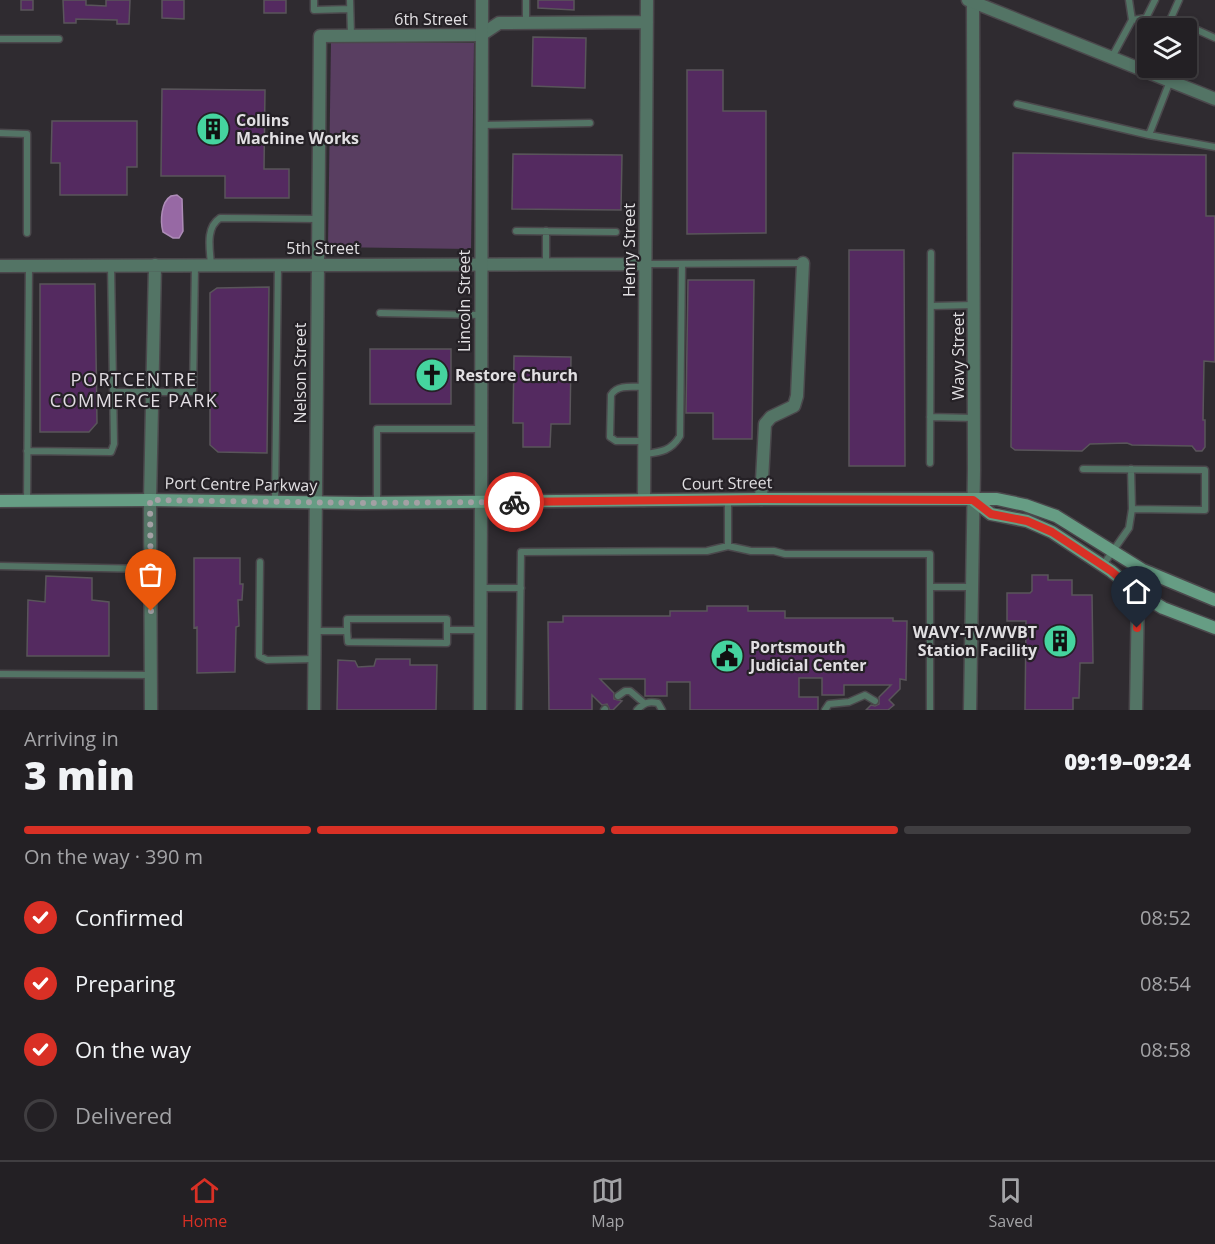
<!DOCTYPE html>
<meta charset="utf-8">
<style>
:root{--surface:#232024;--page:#2b282c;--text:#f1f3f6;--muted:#a3a3a6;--line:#403e41;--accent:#d93025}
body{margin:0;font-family:"Open Sans",sans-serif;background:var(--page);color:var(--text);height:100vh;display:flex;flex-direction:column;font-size:22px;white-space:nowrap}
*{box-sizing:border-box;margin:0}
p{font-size:20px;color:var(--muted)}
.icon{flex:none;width:33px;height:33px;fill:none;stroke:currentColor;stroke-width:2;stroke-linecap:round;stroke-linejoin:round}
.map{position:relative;height:710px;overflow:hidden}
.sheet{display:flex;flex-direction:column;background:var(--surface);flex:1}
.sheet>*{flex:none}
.buttons{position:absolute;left:1137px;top:18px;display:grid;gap:12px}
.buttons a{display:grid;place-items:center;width:60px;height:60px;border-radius:6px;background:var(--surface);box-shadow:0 3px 9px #0003,0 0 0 2px var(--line);font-size:30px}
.pin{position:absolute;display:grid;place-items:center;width:51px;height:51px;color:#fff;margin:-62px -26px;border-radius:50% 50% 50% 0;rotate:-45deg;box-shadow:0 0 6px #0007}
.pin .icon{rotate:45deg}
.courier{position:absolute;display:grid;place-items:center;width:60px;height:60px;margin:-30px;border:4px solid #d93025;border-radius:50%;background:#fff;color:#222;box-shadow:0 2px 8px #0007}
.headline em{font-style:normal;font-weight:800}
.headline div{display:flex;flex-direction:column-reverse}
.headline{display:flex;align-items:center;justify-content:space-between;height:102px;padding:0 24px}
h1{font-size:39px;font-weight:800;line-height:45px}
.bar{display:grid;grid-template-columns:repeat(4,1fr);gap:9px 6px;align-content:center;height:72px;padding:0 24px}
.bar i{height:8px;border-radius:4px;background:var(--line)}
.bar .on{background:var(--accent)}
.bar p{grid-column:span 4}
ol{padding:0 24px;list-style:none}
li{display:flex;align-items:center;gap:18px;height:66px}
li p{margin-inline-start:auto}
li .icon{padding:6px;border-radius:50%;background:var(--accent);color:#fff;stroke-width:4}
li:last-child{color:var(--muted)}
li i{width:33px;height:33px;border:3px solid var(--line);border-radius:50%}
.tab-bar{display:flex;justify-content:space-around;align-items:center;height:84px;border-top:2px solid var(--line);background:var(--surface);font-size:16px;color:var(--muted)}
.tab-bar a{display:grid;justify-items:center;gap:3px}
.tab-bar .on{color:var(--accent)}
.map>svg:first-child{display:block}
.green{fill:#593e61}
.water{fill:#9769a4;stroke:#ad8cb7;stroke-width:1.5}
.building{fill:#542a60;stroke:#59555a;stroke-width:1.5}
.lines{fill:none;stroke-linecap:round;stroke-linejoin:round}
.service-casing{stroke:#4b484c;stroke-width:9}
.minor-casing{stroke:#4b484c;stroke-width:15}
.tertiary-casing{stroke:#4b484c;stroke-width:15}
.secondary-casing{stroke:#4b484c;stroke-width:15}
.service{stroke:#537465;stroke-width:6}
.minor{stroke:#537465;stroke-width:12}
.tertiary{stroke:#537465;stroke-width:12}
.secondary{stroke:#669d84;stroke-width:12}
.done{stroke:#a3a0a4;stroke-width:6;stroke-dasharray:0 10.8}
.route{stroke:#d93025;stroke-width:8}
.labels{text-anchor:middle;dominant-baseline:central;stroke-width:4.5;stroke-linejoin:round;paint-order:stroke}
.street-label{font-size:16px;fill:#e1dfe2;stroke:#252126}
.poi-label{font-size:16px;font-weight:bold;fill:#e1dfe2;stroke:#252126;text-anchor:start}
.neighbourhood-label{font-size:18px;letter-spacing:1.5px;fill:#e1dce2;stroke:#252126}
</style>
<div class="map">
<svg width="1215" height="710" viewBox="0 0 1215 710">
<rect width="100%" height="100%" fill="#2f2b30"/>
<path class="green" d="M331,42L474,43L471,249L328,247Z"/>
<path class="water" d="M177,195L182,199L183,231L179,238H173L163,232C160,221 161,202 171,196Z"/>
<path class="building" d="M21,0H33V10H21Z
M63,0H86V5L106,6V0H130L129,24H117V20L76,19V23H64Z
M162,0H184V19L162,18Z
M264,0H286V13H264Z
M538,0H574V10L538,8Z
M533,37L586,38L585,88L532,86Z
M687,70H723V111H766V233L687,234Z
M162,89L265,90L264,169H289V198H225V176H161Z
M52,121H137V167H127V195H60V163H51Z
M1013,153L1206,155V216H1215V362L1204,361L1203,420H1205V447L1202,451H1196L1192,446L1132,445L1127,443L1090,444L1082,451L1015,450L1011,447Z
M513,154L622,155L621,210L512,209Z
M849,250H904L905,466H849Z
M688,280H754L752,439H713V413H686Z
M40,284H95L97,423L89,432H40Z
M269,287L267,453L218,452L210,445V293L217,288Z
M370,349H451V404H370Z
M514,356L571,357L570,424H551L550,447H523V423H513Z
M194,558H240V584H243L242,600H238L239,626L236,627L235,672L197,673V627L194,628Z
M1032,575H1048V580H1072V595H1092L1093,663H1080L1079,698H1073V710H1025L1026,621H1007V593H1030L1032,591Z
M46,576L92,578V600L109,602V656H27L28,600L45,602Z
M707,606H748V611H785V618H893V621H907L906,680L900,679V689L889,700L894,705L888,710H866L871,705L875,706L879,704V697L891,685H844V695H822V678H799V697H818V710H690V682H667V696H645V679H600L614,693V699L622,701L613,710H610L607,704L602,705L592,695V710H549L548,622H563V616H670V611H707Z
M376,659H410V665H437L436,710H337L338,660L355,661L358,667L374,666Z"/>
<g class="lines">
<g class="service-casing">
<path id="service" d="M314,0V10L350,9
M350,0L351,35
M526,0V23
M1179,0L1171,18L1215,38
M1132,20L1146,18L1155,0
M0,39H59
M1112,57L1132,20L1129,0
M1017,104L1149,135L1170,81
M482,125L590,123
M0,133L27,134V233
M1149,135L1215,147
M516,231L616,232
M546,231V264
M645,264L803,263
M211,265C210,249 205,228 220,218L318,219
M931,306L974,305
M380,313L481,315
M113,392H193L195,265
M930,417L974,418
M644,441H616L610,437L611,395C617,384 633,387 645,387
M27,451L111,452L114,444L111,266
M645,454C661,452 671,451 680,436L682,264
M930,463L931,253
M1083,469L1205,470V510L1132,509
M27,501L29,266
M275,501L278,265
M377,503V429H481
M728,546V499
M260,562L259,656L267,660L315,659
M1103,565L1129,528L1132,509L1131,469
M0,566L150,569
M930,587H973
M481,588H521
M315,631H347V619H447V630H480
M347,631L348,642L447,643V630
M0,674L151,675
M618,696L625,691H630L644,703
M519,710L521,552L707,551L728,546L751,551H774L785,554H930V710
M604,710L605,709
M637,710C644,703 648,701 658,703L662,710
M825,710L829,704L849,702L865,695L875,701"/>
</g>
<g class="minor-casing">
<path id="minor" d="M0,266L645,264
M761,499L765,424L771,417L794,406L797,396L803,263
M644,500L647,0
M151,710L150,500L155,265
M314,710L320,36L481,35L499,23L647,22
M480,710L481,502
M970,710L974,470L973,2
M1136,710L1138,593L1150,573"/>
</g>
<g class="tertiary-casing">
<path id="tertiary" d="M968,0L1215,99
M481,502L482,0"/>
</g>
<g class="secondary-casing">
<path id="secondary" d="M973,500L991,514L1027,521L1052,532L1111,571L1138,593L1163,608L1215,628
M0,501L150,500L361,503L761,499H997L1025,505L1056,516L1143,570L1215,600"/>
</g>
<use href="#service" class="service"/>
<use href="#minor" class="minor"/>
<use href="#tertiary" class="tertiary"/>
<use href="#secondary" class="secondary"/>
</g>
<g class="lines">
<path class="done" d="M151,611L150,500L361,503L514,502"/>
<path class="route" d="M514,502L761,499L973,500L991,514L1027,521L1052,532L1111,571L1138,593L1137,628"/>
</g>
<defs>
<g id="building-disc" transform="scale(1.725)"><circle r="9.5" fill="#45d49f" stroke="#252126"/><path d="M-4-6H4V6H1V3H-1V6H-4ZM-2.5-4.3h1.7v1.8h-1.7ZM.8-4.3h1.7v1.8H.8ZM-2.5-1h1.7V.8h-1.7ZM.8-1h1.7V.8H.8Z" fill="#111"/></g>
<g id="church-disc" transform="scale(1.725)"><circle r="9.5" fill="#45d49f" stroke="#252126"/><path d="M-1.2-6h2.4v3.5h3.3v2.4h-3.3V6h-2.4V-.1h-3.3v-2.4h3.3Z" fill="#111"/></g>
<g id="civic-disc" transform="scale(1.725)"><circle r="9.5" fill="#45d49f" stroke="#252126"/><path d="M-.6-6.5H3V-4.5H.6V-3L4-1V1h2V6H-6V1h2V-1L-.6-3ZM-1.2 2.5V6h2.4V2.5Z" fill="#111"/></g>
</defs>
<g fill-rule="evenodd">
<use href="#building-disc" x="213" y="129"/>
<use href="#church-disc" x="432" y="375"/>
<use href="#building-disc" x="1060" y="641"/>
<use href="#civic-disc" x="727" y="656"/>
</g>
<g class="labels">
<g class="street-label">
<text x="431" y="19">6th Street</text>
<text x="323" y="248">5th Street</text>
<text transform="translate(629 250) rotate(-90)">Henry Street</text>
<text transform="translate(464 301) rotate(-90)">Lincoln Street</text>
<text transform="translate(958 356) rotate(-90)">Wavy Street</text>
<text transform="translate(300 373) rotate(-90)">Nelson Street</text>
<text transform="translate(727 483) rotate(-1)">Court Street</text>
<text transform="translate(241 484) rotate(1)">Port Centre Parkway</text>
</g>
<g class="poi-label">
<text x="236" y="120">Collins<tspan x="236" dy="18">Machine Works</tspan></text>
<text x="455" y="375">Restore Church</text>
<text x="1037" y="632" text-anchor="end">WAVY-TV/WVBT<tspan x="1037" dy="18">Station Facility</tspan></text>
<text x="750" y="647">Portsmouth<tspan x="750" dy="18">Judicial Center</tspan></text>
</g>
<g class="neighbourhood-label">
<text x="134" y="379">PORTCENTRE<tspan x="134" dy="21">COMMERCE PARK</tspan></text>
</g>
</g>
</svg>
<div class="buttons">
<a><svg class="icon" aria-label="layers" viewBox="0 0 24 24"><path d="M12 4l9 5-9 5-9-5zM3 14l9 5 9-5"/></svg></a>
</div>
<div class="pin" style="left:151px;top:611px;background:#ea580c"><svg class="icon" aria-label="bag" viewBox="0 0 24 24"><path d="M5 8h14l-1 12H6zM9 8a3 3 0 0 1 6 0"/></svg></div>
<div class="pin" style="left:1137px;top:628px;background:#1f2937"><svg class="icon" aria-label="home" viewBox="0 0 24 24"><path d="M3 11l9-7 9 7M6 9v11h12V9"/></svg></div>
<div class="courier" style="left:514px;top:502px"><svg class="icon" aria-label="bike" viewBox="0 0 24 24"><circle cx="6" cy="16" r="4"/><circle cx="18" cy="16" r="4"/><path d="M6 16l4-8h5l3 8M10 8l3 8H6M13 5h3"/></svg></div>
</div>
<section class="sheet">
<div class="headline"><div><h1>3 min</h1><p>Arriving in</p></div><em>09:19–09:24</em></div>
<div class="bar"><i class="on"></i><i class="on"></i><i class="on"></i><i></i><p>On the way · 390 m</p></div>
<ol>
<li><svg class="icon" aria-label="check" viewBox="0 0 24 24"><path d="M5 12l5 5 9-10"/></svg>Confirmed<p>08:52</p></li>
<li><svg class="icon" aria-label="check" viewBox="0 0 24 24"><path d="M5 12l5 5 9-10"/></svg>Preparing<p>08:54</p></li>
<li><svg class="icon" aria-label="check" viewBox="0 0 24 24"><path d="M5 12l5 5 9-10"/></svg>On the way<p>08:58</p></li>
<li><i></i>Delivered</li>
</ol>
</section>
<nav class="tab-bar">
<a class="on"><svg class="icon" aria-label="home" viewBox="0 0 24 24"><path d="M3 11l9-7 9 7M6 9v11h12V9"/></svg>Home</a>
<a><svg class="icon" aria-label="map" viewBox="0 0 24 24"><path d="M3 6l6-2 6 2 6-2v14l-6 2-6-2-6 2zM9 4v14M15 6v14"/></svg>Map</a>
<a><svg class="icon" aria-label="saved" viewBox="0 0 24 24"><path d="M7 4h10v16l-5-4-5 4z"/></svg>Saved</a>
</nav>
